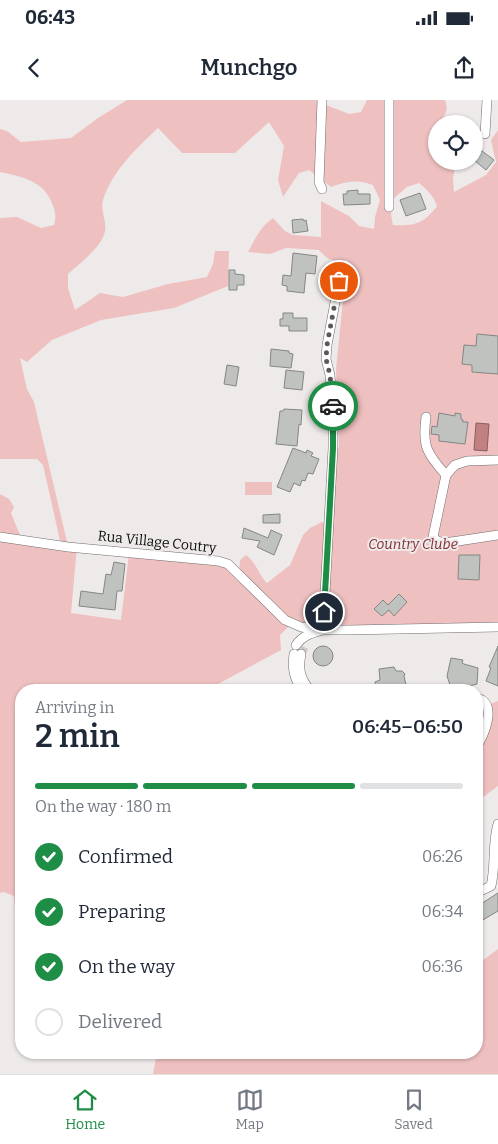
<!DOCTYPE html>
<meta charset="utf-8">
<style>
:root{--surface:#fff;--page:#f2f2f3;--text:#1f2937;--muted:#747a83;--line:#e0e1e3;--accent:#1e8e47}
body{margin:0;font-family:Bitter,serif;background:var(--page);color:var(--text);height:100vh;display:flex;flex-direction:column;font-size:19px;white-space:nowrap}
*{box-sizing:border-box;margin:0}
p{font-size:16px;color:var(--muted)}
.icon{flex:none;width:28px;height:28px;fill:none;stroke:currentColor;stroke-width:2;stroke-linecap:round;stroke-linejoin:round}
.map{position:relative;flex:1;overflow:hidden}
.sheet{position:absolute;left:15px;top:584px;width:468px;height:375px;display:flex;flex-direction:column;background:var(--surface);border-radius:20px;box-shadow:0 1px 4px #0004}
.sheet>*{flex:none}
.buttons{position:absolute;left:428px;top:15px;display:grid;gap:10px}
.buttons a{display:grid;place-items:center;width:55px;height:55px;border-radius:50%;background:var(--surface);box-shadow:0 1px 4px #0004;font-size:25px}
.pin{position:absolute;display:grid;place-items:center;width:42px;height:42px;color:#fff;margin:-21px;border:2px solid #fff;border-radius:50%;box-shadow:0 1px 5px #0007}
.courier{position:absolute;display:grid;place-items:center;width:50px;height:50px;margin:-25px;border:4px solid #1e8e47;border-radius:50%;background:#fff;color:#222;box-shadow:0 1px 6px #0007}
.overview em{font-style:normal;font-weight:600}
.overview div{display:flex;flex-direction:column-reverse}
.overview{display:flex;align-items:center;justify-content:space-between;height:85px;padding:0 20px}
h1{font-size:32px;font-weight:600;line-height:38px}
.bar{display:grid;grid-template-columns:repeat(4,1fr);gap:8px 5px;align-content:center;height:60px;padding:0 20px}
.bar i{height:6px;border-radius:4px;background:var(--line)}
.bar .selected{background:var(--accent)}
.bar p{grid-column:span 4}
ol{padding:0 20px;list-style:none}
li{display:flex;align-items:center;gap:15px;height:55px}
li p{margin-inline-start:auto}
li .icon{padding:5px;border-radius:50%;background:var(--accent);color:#fff;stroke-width:4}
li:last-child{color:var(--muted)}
li i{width:28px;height:28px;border:2px solid var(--line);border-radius:50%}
.status{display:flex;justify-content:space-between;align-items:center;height:35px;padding:0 25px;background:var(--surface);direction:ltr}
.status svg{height:14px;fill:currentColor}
header{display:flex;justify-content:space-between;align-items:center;height:65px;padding:0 20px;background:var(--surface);font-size:22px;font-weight:600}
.tab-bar{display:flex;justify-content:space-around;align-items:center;height:70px;border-top:1px solid var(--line);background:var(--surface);font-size:14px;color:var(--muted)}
.tab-bar a{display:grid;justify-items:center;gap:2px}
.tab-bar .selected{color:var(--accent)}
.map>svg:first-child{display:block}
.green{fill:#efc0c0;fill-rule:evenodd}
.water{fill:#c18081;stroke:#8b5d5e}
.building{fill:#bfc2bf;stroke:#838784}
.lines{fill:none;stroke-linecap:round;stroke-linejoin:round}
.minor-tunnel{stroke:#cdc9c9;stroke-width:9;stroke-dasharray:9 4.5;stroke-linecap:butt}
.minor-casing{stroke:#716c6c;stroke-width:10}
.minor{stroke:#fff;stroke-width:9}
.done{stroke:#5c5959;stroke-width:5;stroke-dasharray:0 9}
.route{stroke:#1e8e47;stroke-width:6}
.labels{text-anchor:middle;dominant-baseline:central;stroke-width:4;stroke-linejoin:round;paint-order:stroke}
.street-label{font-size:14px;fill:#0d0b0b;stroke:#efeaea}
.park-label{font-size:14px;font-style:italic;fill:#802f36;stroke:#efeaea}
</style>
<div class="status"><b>06:43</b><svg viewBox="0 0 49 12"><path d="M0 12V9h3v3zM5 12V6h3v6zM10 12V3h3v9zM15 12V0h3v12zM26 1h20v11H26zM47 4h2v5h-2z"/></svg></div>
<header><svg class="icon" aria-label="back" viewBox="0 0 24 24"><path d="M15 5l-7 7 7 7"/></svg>Munchgo<svg class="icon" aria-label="share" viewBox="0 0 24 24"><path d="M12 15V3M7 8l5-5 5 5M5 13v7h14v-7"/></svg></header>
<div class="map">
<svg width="498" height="974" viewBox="0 0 498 974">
<rect width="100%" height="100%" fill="#efeaea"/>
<path class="green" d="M127,0H323L326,5L349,14L361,12L367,0H445C449,12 445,14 439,24H436V61H452L456,65L453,77L454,92L486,75L496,62L491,40L498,30V527L349,530L292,523L280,535L281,550L207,590H21V829L16,821L14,796L4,792L0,793V394L9,399L14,407L11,413L22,440L61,445L43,365L37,359H0V118L17,117L41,128L54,125C56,118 56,113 53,106C45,81 23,77 0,72V29L7,31L21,42L71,38L98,18ZM269,22L284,46L278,80L283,97L299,73L309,70L331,87C346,81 357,79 373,85L380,100L375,117L374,129L359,126L349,116L321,101V137L293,135L285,131L273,118C261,126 255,139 248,152L270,154L286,148L319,150C330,162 332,161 347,160L336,269L339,347L333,348L329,422H322L310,428L303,435L290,465L267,483C259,475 256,462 246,455L240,460L239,472L218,461L129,453L121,520L71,513L77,447L68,446L34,302L27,289L20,258L27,262L52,240L101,220L174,208L228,186L229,151H215L213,164L207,177L168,184L123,197L100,193L75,210L68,188V174C79,164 103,146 105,131C107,121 100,110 103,100C113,70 136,49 158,28L182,53H235ZM419,83C427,90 433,95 437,106C424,124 414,126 393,125L391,115L393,99L407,87Z
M245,382H272V395H245Z
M498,601V686L482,698L476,700V647L488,605Z
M498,849V974H153L157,953L476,952V862L479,863Z"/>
<path class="water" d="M476,323L489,324L487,351L474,350Z"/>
<path class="building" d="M482,51L494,60L486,70L474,60Z
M358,90V94H370V104L344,105L343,94H347V91Z
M420,93L426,109L406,116L400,100Z
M303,119L304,121L306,120L308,131L293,133L292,120Z
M293,153L317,156L315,174L306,173L304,193L287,191V186L282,185L283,175L291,176Z
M229,170H235V174L244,175V185H237V190H229Z
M283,213H293V218H307V231H289V226H280V219H283Z
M477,234L498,236V274L472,272V265L462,264L464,245L476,246Z
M271,249L289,251V253L293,254L291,268L270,266Z
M227,265L239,267L236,286L224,284Z
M286,270L304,272L302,290L284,288Z
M284,309L302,310L301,325L299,324L297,346L276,344L280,311H283Z
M439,313L455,316V313L461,314V319L463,320V322H468L465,344L439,341V335L431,334L432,326L437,327Z
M293,348L306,353L307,350L313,353L311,356L319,359L313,374L308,373L305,381L302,380L300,386L294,383L290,392L277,387Z
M280,414V423H263V415Z
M244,428L268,438L271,430L282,435L274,455L257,447L260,441L242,438Z
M459,455H480L479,480L458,479Z
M114,462L125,464L122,491H117L115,510L79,506L81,491L103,494L106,474L111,475Z
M399,494L407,502L394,516L389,510L382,516L374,509L383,500L388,505Z
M313 556a10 10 0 1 1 20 0a10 10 0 1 1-20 0Z
M498,546V586L486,581L491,568L489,567Z
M451,558L463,560L462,563L464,564L478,568L477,584L457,589L456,587L451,588L447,576Z
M394,567L396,571H402L405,574L404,576L406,585L402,586L399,590H379L376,588L375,582L380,580L379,569Z
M498,793V811L476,824V799H478L481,804Z"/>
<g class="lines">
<path class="minor-tunnel" d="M301,554L304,547"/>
<g class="minor-casing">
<path id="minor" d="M322,0L319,82L322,89
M485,34L487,0
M389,107V0
M426,317C422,346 427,354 446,375
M498,360L467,361L455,365L446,375L433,437L437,441L445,443L498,435
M0,437L68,447L218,461L228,464L285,520L301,527L323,530H349L498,527
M296,545C303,535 312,533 323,530L333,348V317L330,275L326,259L327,245L339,181
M294,554C292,569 294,578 302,590
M301,554C298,569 300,579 310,590
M476,598C498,601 485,635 476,647
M476,793L491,786C496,765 492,744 498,724"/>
</g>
<use href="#minor" class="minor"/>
</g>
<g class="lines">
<path class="done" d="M333,306L330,275L326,259L327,245L339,181"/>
<path class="route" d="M324,512L333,348V306"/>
</g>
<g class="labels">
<g class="street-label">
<text transform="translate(157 442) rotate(6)">Rua Village Coutry</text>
</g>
<g class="park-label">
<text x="413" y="444">Country Clube</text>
</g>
</g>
</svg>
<div class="buttons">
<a><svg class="icon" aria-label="locate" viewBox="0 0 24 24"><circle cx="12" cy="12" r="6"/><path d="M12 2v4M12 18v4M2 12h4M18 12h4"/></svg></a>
</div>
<div class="pin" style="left:339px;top:181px;background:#ea580c"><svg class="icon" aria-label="bag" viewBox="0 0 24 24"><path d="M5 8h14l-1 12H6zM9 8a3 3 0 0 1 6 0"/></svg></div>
<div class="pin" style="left:324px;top:512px;background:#1f2937"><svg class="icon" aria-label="home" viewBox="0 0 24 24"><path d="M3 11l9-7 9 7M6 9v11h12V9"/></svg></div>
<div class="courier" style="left:333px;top:306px"><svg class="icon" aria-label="car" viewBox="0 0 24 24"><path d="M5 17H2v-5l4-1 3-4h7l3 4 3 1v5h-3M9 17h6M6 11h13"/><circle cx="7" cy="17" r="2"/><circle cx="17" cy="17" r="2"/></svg></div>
<section class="sheet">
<div class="overview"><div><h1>2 min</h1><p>Arriving in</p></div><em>06:45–06:50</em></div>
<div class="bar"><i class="selected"></i><i class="selected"></i><i class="selected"></i><i></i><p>On the way · 180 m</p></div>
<ol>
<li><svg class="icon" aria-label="check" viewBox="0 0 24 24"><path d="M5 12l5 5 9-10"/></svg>Confirmed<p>06:26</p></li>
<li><svg class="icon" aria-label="check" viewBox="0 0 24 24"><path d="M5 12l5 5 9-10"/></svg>Preparing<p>06:34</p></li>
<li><svg class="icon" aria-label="check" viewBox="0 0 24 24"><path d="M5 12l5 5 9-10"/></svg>On the way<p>06:36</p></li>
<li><i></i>Delivered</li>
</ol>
</section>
</div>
<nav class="tab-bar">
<a class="selected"><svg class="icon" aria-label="home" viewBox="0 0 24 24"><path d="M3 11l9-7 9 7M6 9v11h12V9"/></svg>Home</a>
<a><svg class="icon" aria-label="map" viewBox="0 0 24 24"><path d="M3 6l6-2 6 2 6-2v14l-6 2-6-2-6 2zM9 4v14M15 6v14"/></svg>Map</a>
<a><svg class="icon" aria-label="saved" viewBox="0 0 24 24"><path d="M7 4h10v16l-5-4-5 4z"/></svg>Saved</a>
</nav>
